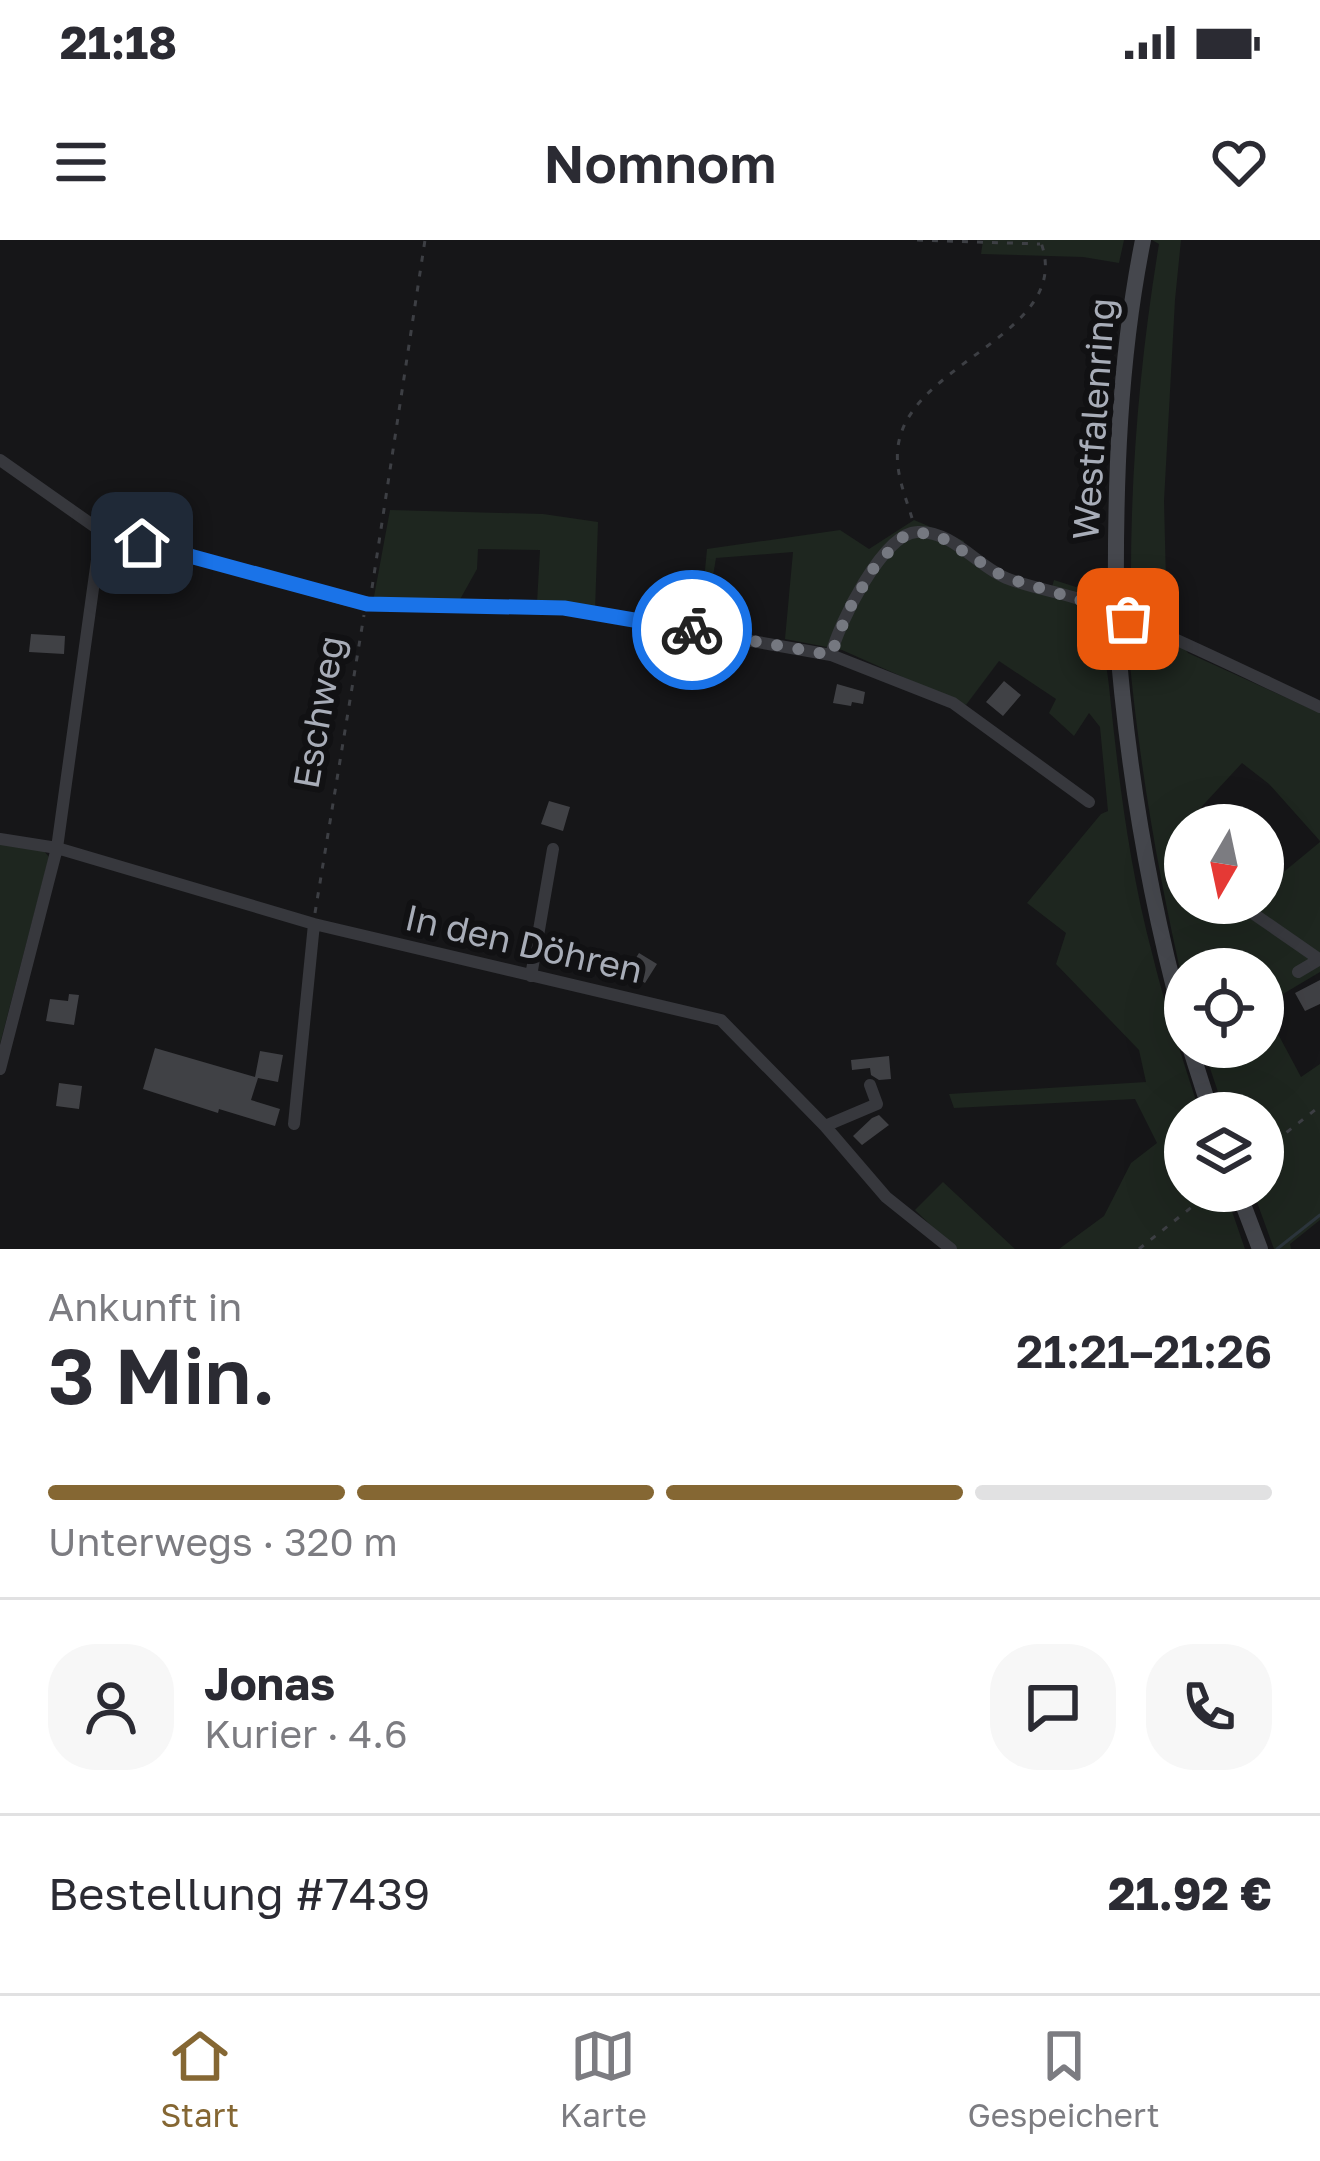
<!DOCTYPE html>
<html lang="de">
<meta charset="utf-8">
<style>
:root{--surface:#fff;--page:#f7f7f7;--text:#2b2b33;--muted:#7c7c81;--line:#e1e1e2;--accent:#856733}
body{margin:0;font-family:"Golos Text",sans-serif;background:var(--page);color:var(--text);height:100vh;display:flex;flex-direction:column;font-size:45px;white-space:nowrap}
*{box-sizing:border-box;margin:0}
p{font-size:39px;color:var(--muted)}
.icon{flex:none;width:66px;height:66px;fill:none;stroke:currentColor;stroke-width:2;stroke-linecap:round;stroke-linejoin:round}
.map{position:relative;height:1009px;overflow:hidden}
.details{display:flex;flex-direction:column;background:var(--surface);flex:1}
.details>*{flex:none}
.needle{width:78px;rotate:189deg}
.tools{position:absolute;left:1164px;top:564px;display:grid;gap:24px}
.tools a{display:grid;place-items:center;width:120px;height:120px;border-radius:50%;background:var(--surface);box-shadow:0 12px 48px #0002;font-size:60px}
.pin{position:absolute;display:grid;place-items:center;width:102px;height:102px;color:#fff;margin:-51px;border-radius:24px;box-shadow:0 6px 18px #0006}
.courier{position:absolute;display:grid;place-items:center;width:120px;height:120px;margin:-60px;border:9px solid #1a73e8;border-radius:50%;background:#fff;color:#222;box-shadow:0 3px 15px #0007}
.headline em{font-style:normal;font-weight:600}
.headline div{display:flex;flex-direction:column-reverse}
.headline{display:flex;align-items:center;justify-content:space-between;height:204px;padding:0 48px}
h1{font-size:78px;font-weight:600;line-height:90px}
.bar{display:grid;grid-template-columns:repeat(4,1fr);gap:18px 12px;align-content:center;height:144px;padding:0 48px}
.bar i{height:15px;border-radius:9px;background:var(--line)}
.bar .current{background:var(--accent)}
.bar p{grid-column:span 4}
.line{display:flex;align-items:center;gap:30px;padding:0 48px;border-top:3px solid var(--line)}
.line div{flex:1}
.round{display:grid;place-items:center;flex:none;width:126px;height:126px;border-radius:48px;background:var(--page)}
.status{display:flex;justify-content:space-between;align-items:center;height:84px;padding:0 60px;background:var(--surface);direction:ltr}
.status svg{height:33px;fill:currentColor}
header{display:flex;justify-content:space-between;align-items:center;height:156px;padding:0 48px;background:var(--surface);font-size:54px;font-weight:600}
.tab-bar{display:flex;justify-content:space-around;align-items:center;height:168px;border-top:3px solid var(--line);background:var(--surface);font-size:33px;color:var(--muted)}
.tab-bar a{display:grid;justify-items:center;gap:6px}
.tab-bar .current{color:var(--accent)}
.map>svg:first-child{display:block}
.green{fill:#1e261f}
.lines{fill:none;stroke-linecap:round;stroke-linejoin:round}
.stream{stroke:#2c353c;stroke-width:3}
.building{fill:#404145}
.path{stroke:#3d3f44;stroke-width:3;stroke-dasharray:6 9;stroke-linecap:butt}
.street{stroke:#37383d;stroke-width:12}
.secondary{stroke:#45474d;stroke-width:16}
.secondary-bridge{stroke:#45474d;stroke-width:16}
.done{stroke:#757880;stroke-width:12;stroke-dasharray:0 21.6}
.route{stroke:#1a73e8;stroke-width:15}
.labels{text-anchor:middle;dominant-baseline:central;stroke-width:12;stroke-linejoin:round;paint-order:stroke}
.street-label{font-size:36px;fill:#a8adb8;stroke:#111113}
</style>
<div class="status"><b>21:18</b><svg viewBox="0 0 49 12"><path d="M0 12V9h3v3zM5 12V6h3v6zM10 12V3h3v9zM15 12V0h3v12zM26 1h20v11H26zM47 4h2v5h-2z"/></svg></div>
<header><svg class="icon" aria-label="menu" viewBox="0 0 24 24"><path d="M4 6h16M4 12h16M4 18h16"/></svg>Nomnom<svg class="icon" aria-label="heart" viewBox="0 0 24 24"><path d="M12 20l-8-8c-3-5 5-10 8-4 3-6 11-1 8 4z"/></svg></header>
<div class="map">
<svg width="1320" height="1009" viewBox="0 0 1320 1009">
<rect width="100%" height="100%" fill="#161618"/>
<path class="green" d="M983,0H1124L1119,23L1083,17L981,14Z
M1152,0H1181L1175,60L1164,261L1167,381L1188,413L1320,473V601L1269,544L1242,523L1181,589L1185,612V663H1263V649L1320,602V732L1263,766L1301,837L1320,824V980L1290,1004L1291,1009H1274L1253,951H1263V873H1225L1203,807H1263V729H1185V751C1160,644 1141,535 1130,425C1128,401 1132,376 1131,352C1130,235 1140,119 1159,4Z
M390,270L543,274L598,282L595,371L537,363L540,310L478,309L477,329L458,363L373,362Z
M914,280L964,301L960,313L1050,354L1054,340L1098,354C1096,386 1106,415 1109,446C1118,535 1129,626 1152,713C1165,767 1183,820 1200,873H1185V951H1225L1245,1009H1059L1104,976L1131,923L1157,903L1135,859L954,868L949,854L1146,842L1139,810L1056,724L1066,693L1027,663L1101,574L1108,571L1100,487L1089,473L1074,496L1049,473L1056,459L999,421L966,465L842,410L785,399L793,312L716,318L705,384H700L707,309L840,290L869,309Z
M0,603L43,610L49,617L0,804Z
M943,942L1015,1009H955L915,970Z"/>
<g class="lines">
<path class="stream" d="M1277,1009L1320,975"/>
</g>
<path class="building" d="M31,394L65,396L64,414L29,412Z
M1004,441L1021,455L1003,476L986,462Z
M837,444L865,452L863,464L852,462L851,466L833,463Z
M549,561L570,567L563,591L541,584Z
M639,713L657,724L645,743L627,732Z
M1320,740V764L1305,771L1295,753Z
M69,754L79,755L74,785L46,781L50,759L68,761Z
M155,808L255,837L260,811L283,815L278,842L258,838L251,860L280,869L275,886L219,869L218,873L143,849Z
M889,816L891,839L879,840L871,835L870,828L852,830L851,820Z
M59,843L82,846L79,869L56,866Z
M879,875L889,885L862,905L853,896L872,878Z"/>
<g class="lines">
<path class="path" d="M917,0L1040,4
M912,278C904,252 892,225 900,197C921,119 1076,90 1040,0
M372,348L425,0
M315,673L364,375
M1263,911L1320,866
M1139,1009L1212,951"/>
<path class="street" d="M0,220L101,291L347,360L388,365L564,368L831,415L953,463L1089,562
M831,415C838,385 883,293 917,292C952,290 977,326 1006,338C1034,349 1066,353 1094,364C1171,395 1245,432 1320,467
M0,599L57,608L314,684L721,780L825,886L886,957L951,1009
M1184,625L1185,626
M1238,663L1319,719
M1298,732L1320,719
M531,736L553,609
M0,829L57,608L101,291
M294,884L314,684
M825,886L877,864L870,845"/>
<path class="secondary" d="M1116,363C1115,242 1119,119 1143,0
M1116,383C1126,521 1148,655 1185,789
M1190,807L1211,873
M1238,951L1260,1009"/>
<path class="secondary-bridge" d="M1116,363V383"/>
</g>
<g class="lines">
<path class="done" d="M692,390L831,415L848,371L875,326L903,297L916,292L939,296L1004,337L1093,364L1128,379"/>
<path class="route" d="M142,303L367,364L564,368L692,390"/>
</g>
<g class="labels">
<g class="street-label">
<text transform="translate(1093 179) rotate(-86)">Westfalenring</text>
<text transform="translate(318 472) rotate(-80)">Eschweg</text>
<text transform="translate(524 703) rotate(13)">In den Döhren</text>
</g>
</g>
</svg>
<div class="tools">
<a><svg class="needle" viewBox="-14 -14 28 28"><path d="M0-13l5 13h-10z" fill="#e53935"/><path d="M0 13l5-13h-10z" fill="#7c7c81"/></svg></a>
<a><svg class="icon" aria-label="locate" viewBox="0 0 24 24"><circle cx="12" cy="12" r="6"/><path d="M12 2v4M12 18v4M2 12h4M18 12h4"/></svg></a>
<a><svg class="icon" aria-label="layers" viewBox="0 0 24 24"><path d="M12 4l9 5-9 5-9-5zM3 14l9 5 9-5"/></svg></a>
</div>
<div class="pin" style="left:1128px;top:379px;background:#ea580c"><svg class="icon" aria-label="bag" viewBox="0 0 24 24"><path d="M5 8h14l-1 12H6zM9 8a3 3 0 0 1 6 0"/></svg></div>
<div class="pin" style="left:142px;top:303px;background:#1f2937"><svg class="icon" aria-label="home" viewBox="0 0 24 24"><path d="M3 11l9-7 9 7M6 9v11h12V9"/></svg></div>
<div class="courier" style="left:692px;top:390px"><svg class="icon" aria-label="bike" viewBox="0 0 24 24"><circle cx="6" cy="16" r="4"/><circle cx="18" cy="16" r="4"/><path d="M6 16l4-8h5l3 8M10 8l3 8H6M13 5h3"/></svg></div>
</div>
<section class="details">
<div class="headline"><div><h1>3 Min.</h1><p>Ankunft in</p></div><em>21:21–21:26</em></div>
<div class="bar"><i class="current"></i><i class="current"></i><i class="current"></i><i></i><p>Unterwegs · 320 m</p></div>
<div class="line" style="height:216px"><a class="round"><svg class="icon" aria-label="person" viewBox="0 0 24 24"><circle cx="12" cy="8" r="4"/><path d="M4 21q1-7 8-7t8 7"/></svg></a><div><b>Jonas</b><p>Kurier · 4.6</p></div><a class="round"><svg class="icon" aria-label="chat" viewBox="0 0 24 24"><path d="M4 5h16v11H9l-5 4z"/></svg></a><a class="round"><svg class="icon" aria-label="phone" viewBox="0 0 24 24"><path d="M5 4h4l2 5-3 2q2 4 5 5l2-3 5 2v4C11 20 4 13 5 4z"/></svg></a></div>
<div class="line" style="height:156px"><div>Bestellung #7439</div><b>21.92 €</b></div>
</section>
<nav class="tab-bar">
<a class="current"><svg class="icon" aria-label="home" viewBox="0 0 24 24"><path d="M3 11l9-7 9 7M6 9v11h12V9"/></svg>Start</a>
<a><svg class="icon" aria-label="map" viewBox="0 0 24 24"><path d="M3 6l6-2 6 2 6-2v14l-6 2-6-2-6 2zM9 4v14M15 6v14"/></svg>Karte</a>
<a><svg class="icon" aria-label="saved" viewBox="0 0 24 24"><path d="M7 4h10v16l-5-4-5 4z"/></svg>Gespeichert</a>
</nav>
